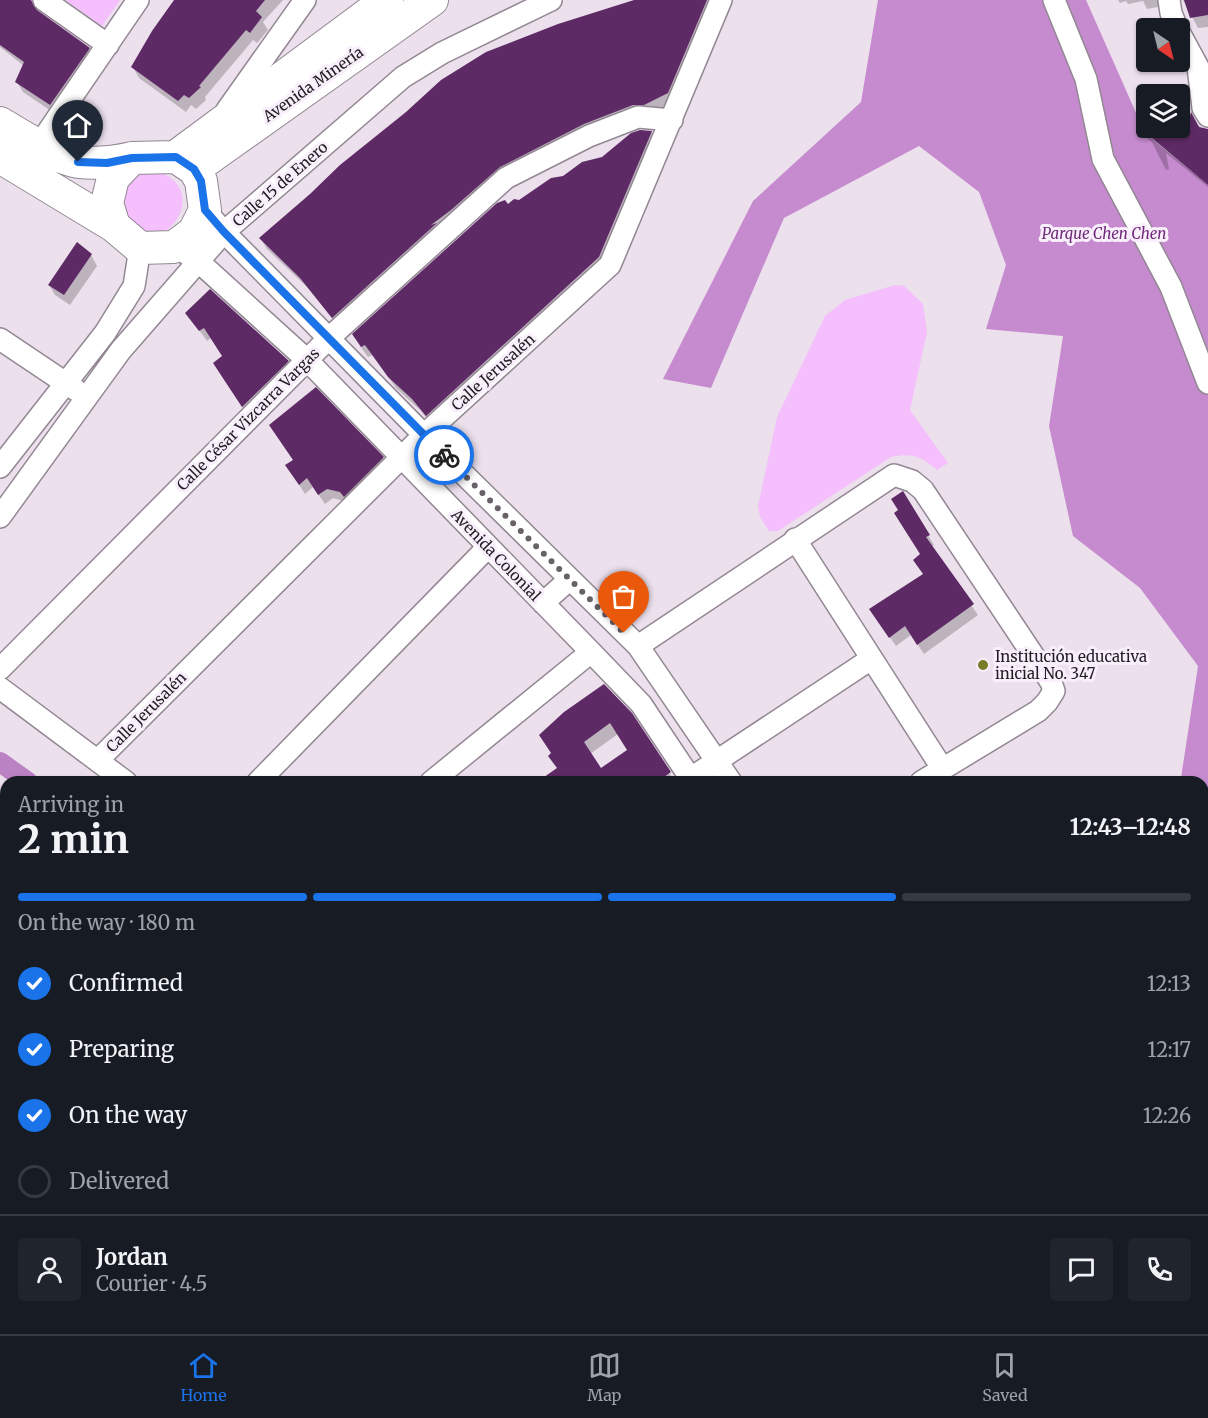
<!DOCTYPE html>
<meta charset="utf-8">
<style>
:root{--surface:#171b24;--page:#20242c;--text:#f1f3f6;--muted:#9ea1a6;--line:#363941;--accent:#1a73e8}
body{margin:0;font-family:Merriweather,serif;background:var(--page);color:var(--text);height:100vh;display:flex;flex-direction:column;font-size:22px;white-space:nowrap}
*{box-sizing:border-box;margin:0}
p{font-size:20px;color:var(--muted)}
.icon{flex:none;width:33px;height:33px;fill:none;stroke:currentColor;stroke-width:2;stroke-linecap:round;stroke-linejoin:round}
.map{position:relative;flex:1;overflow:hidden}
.drawer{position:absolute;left:0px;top:776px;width:1209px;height:560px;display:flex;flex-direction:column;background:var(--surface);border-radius:18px 18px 0 0;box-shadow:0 2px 4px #0004}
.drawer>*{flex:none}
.needle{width:39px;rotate:145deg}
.fabs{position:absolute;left:1136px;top:18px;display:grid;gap:12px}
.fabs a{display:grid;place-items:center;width:54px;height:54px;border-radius:6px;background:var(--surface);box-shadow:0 2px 4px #0004;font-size:30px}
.pin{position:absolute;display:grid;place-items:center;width:51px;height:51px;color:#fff;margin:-62px -26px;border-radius:50% 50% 50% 0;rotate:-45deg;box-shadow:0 0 6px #0007}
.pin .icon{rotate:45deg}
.courier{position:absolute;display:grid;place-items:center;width:60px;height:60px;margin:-30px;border:4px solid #1a73e8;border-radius:50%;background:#fff;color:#222;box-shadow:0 2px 8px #0007}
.headline em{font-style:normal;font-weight:700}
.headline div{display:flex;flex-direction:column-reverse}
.headline{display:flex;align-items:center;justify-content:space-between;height:102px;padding:0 18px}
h1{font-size:39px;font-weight:700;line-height:45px}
.bar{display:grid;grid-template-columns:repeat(4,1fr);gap:9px 6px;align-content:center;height:72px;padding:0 18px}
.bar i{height:8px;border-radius:4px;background:var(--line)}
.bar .current{background:var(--accent)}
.bar p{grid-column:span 4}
.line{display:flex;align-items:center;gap:15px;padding:0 18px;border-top:2px solid var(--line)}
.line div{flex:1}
.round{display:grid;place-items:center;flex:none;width:63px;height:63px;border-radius:6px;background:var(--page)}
ol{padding:0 18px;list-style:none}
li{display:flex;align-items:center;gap:18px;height:66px}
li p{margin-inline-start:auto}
li .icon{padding:6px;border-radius:50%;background:var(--accent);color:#fff;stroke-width:4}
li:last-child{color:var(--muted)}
li i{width:33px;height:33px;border:3px solid var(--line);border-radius:50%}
.tabs{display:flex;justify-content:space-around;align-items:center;height:84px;border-top:2px solid var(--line);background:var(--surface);font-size:16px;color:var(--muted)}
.tabs a{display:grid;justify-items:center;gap:3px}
.tabs .current{color:var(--accent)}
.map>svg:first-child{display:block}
.green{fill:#f4bffc}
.forest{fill:#c58bce}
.water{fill:#ba81c3;stroke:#8c6392;stroke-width:1.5}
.shadow{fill:#0003;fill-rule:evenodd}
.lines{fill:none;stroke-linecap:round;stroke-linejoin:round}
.canal{stroke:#ba81c3;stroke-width:20}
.building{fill:#5e2a66;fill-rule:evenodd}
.service-casing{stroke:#928793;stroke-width:14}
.minor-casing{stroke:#928793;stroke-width:24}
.secondary-casing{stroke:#928793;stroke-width:34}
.service{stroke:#fff;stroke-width:10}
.minor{stroke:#fff;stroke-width:21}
.secondary{stroke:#fff;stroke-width:32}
.done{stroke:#686168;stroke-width:6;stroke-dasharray:0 10.8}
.route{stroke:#1a73e8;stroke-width:8}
.poi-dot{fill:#797c26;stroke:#f9eefb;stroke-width:2}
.labels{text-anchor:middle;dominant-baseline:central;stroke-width:6;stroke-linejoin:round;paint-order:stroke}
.street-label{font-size:15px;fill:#211d21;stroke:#f9eefb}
.park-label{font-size:15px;font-style:italic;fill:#6e2979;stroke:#f9eefb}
.poi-label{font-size:15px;fill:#211d21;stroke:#f9eefb;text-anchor:start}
</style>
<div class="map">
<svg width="1208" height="1334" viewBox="0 0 1208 1334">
<rect width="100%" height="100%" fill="#ece0ed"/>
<path class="green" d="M65,0H120L102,26Z
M156,171C210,188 170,249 141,231C134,227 128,217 121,211C122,205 121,196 123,191C128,177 143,172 156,171Z
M895,285L904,286L923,304L927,332L910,410L948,463L937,470C920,456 913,453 891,457L778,531H769L760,517L758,506L777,417L825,316L845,300Z"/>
<path class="forest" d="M878,0H1086L1145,133L1208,185V1316L1203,1313V782L1176,781L1181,778L1198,666L1140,588L1073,536L1049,426L1063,336L986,329L1006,265L979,192L919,146L784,218L711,388L663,379L753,201L861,102Z"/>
<path class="water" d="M890,1329H1006L1009,1334H890L888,1330Z"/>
<path class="shadow" d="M0,0H27L36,12L89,49L95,59L57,115L23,92L17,82L24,66L0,47Z
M177,0H283L263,22L268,30L257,43L253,40L205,97L206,100L196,109L191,105L186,112L139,78L133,67Z
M638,0H719L674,103L506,177L339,327L308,288L267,249L261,239Z
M1118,0H1168L1163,6L1147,9L1143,1L1128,4L1126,1L1120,3Z
M1183,0H1208V27L1198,28Z
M1138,109L1146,115V128H1159L1187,133L1194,120L1201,128L1208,130V187L1166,153L1169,169L1166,170L1152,142L1141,134L1136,124L1145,126Z
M651,132L658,143L605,269L433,426L420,410L396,388L373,355L368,357L360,346L508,206L520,202Z
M91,255L97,266L70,305L55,295L49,285Z
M187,313L287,362L294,373L249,417L221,375L223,357L211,338L207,341Z
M383,458L388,468L347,502L333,498L325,504L313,487L305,494L287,466L294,461Z
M902,494L934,545L931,547L978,615L924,654L911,635L896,646L877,619L924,575L922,555L900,511Z
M604,686L631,714L675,782H545L558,769ZM618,734L629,751L601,770L590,754Z
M1,845L6,853V1029L3,1031L0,1027Z
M1208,951V1039L1207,1036H1203V953Z
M6,1165L5,1229L6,1310L0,1301V1169Z
M18,1329H110L103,1334H89L88,1332L84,1334H22Z
M112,1329H142L145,1334H115Z
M220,1329H240L243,1334H223Z
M614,1329H635L638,1334H607Z"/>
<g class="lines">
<path class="canal" d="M0,762L28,782
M451,1329L452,1334"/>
</g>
<path class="building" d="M0,0H31L37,10L90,48L50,105L15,82L24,62L0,45Z
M174,0H265L256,11L262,17L250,33L246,30L199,86L201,87L189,98L184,95L178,101L131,67L152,31Z
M634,0H707L668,93L644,105H633L584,124L500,167L451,210L431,225L437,223L332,318L300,278L259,238L310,194L340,165L406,112L441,80L486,52L558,24Z
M1184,0H1208V15L1190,18Z
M1191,112L1199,127L1208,129V185L1140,128H1163L1186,131Z
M640,130L652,131L599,257L426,416L412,399L388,377L365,345L361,347L352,334L497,203L505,200L508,204L514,199L519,200L551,178L563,176L582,162L602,157L631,133Z
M77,242L92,254L64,295L48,285Z
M210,289L289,361L242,407L213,363L222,356L204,328L199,331L185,313Z
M316,387L384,457L344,497L340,492L327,489L318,495L307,478L299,485L285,465L293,460L269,425Z
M903,491L930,535L926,537L974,604L917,645L905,626L889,638L869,609L923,574L913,560L920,554L894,513L898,510L891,499Z
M604,684L632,713L671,772L657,782H537L557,768L548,756L551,753L539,735L564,712ZM610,723L627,750L601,768L584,742Z"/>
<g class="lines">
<g class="service-casing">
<path id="service" d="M534,1329L537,1334
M831,1334L839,1329"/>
</g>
<g class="minor-casing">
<path id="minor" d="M44,0L108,45
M1054,0L1086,79L1103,159L1171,287L1208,383
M1169,0L1171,13L1177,28
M1179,32L1198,67L1203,108L1208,116
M227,110L305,0
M32,155L138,0
M205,210L224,232L424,435L638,646L731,782
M188,255L198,261L307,360L591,652L641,704L693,782
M0,339L76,390
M0,467L105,333L134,286L140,248
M0,517L121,350L224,232L403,77L442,53L551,0
M795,539L942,768
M543,603L570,579
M638,646L894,475L912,481L923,490L1051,682L1054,691L1047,702L1038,711L921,782
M0,669L329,338L506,178L589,136L638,117L672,120
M0,688L126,782
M98,760L424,435L610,265L721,0
M258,782L488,547
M431,782L591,652
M685,782L871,659
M0,811L6,819
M1203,1053L1208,1052
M0,1057L6,1066
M0,1102L6,1111
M0,1136L6,1131
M160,1329L164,1334
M188,1329L191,1334
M352,1329L356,1334
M482,1329L484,1334"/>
</g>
<g class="secondary-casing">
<path id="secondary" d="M0,123C20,135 58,160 80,162C98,164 114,162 132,158
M178,155L387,0
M0,157L114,226
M176,157L194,169L201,181L205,210L194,232L174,247L140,248L114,226L107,203L113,178L132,158Z
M194,169L432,0"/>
</g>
<use href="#service" class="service"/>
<use href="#minor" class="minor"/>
<use href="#secondary" class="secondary"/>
</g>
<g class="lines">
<path class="done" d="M444,455L624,633"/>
<path class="route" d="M78,162L107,163L132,158L176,157L194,169L201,181L205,210L224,232L444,455"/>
</g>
<circle class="poi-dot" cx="983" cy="665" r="6"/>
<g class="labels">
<g class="street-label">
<text transform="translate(313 84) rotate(-35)">Avenida Minería</text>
<text transform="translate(280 184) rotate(-41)">Calle 15 de Enero</text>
<text transform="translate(493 372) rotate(-42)">Calle Jerusalén</text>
<text transform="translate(248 419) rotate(-45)">Calle César Vizcarra Vargas</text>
<text transform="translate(496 555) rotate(46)">Avenida Colonial</text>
<text transform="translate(146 712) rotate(-45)">Calle Jerusalén</text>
</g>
<g class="park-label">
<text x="1104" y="233">Parque Chen Chen</text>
</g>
<g class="poi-label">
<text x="995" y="656">Institución educativa<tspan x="995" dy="17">inicial No. 347</tspan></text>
</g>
</g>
</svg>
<div class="fabs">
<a><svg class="needle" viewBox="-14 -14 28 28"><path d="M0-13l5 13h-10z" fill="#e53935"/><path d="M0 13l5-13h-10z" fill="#9ea1a6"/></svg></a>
<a><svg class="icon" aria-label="layers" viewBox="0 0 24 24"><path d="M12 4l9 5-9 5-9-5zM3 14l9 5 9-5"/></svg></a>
</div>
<div class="pin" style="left:624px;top:633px;background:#ea580c"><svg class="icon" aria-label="bag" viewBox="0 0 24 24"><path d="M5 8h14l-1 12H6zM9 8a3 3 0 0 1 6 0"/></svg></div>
<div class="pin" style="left:78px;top:162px;background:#1f2937"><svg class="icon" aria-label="home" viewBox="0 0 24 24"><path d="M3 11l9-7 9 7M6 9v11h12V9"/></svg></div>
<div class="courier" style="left:444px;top:455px"><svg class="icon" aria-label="bike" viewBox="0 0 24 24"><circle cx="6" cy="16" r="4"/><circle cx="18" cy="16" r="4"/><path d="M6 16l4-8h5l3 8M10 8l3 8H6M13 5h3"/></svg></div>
<section class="drawer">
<div class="headline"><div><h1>2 min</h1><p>Arriving in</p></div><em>12:43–12:48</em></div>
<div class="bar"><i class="current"></i><i class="current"></i><i class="current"></i><i></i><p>On the way · 180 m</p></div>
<ol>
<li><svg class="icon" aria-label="check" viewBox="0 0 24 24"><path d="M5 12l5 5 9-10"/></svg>Confirmed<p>12:13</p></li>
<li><svg class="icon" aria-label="check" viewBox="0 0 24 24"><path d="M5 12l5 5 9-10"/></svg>Preparing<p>12:17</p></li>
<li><svg class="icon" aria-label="check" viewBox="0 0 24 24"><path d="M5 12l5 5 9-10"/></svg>On the way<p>12:26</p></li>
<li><i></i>Delivered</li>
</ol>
<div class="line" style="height:108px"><a class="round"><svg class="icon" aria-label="person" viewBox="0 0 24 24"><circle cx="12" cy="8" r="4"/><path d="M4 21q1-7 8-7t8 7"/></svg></a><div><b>Jordan</b><p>Courier · 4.5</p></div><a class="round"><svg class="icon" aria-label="chat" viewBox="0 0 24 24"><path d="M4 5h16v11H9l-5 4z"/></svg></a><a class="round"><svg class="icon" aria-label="phone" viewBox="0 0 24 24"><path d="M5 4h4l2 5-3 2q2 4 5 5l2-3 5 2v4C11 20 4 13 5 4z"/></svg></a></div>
</section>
</div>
<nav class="tabs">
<a class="current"><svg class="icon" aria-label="home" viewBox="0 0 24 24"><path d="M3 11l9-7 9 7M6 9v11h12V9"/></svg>Home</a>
<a><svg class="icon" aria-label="map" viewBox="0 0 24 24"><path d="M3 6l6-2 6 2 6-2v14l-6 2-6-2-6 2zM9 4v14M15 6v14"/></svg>Map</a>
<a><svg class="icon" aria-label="saved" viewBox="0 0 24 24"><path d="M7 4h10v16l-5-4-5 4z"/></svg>Saved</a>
</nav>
